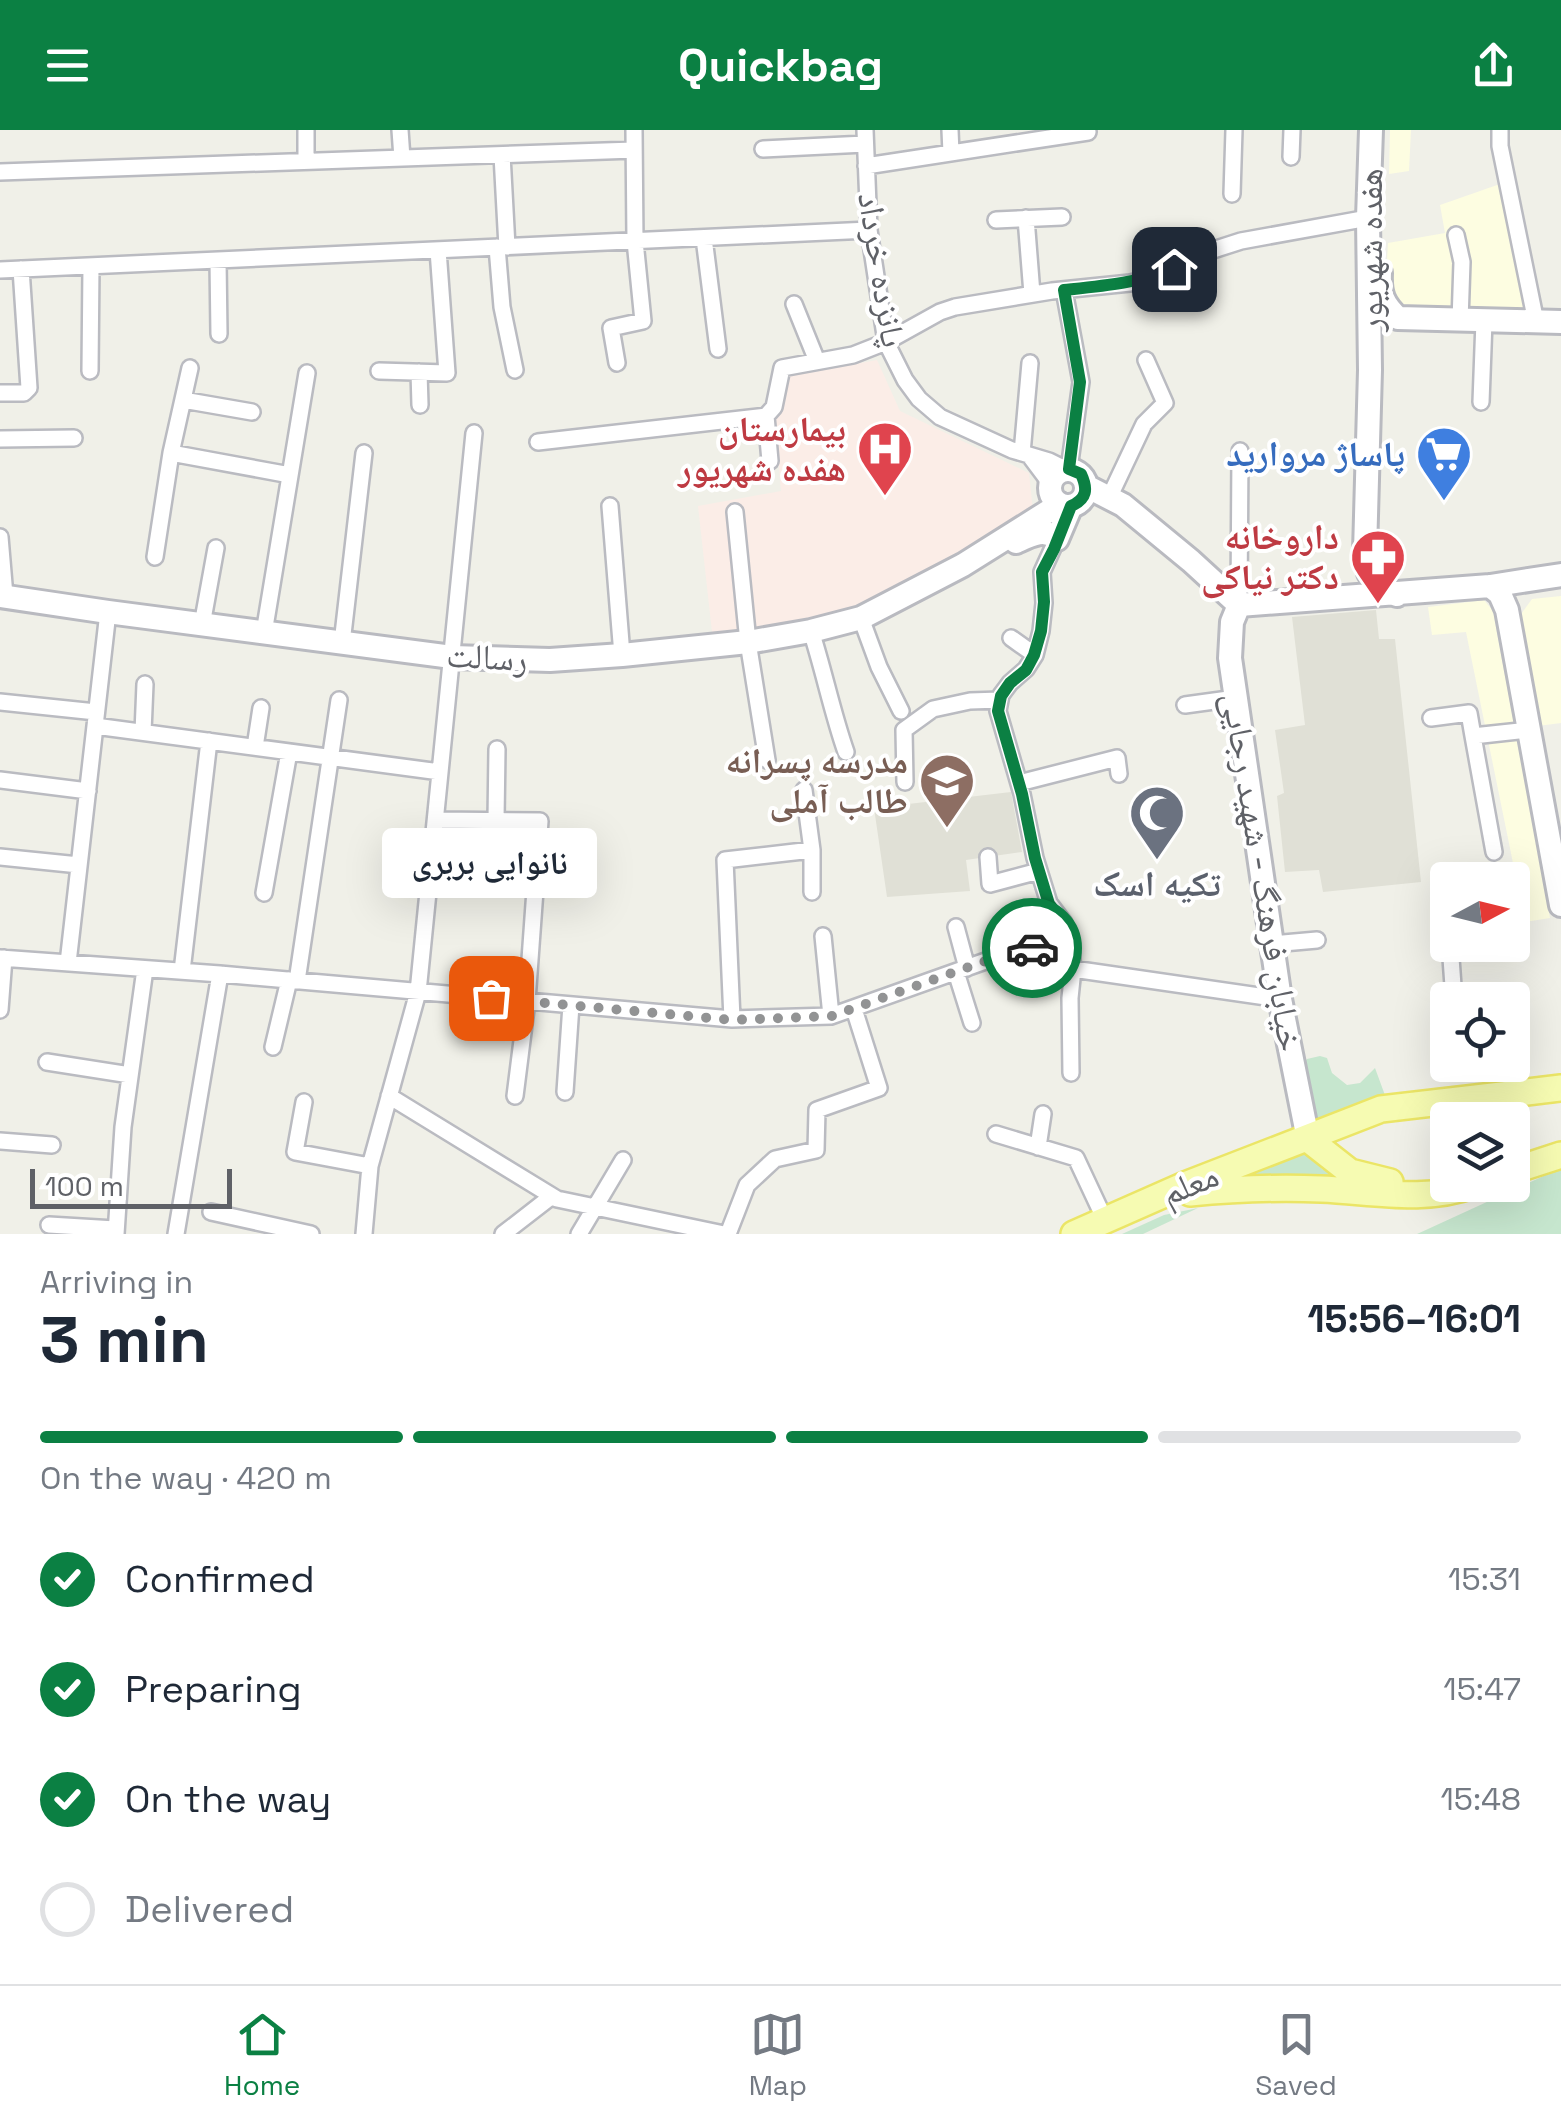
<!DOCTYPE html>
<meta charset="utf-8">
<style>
:root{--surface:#fff;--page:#f6f6f7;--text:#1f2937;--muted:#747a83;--line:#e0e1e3;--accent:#0b8043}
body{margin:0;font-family:"Space Grotesk","Noto Naskh Arabic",sans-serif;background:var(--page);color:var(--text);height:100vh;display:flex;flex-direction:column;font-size:38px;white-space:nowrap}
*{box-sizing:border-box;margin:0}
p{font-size:32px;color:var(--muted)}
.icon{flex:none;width:55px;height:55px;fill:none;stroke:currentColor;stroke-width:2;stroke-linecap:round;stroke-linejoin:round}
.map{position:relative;height:1104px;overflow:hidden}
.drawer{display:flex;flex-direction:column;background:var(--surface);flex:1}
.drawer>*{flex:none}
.needle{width:65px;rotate:83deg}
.buttons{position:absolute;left:1430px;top:732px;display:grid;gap:20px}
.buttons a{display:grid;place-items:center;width:100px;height:100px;border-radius:10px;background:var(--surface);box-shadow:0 10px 40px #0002;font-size:50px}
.scale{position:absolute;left:30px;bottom:25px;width:202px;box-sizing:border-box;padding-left:10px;border:5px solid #5f6167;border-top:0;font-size:28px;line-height:35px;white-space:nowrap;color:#5f6167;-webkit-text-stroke:8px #fff;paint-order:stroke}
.pin{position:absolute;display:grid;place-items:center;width:85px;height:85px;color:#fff;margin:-42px;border-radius:20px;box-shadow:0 5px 15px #0006}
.courier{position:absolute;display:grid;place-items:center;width:100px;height:100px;margin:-50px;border:8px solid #0b8043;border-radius:50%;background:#fff;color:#222;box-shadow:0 2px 12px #0007}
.bubble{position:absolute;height:70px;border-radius:10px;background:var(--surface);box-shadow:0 10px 40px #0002;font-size:32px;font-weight:700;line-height:70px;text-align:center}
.head em{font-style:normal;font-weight:700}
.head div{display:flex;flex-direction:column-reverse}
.head{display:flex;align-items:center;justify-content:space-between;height:170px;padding:0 40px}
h1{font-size:65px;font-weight:700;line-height:75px}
.bar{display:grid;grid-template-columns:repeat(4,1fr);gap:15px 10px;align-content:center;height:120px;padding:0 40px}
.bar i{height:12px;border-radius:8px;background:var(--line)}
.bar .active{background:var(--accent)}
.bar p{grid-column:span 4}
ol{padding:0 40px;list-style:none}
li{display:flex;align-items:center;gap:30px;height:110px}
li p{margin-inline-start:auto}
li .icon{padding:10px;border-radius:50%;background:var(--accent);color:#fff;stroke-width:4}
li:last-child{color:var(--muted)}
li i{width:55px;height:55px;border:5px solid var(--line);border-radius:50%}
header{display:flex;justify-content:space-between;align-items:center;height:130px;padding:0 40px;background:var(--accent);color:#fff;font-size:45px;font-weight:700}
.dock{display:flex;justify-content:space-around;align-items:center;height:140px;border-top:2px solid var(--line);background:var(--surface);font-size:28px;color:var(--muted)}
.dock a{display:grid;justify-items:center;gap:5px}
.dock .active{color:var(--accent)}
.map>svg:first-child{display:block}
.commercial{fill:#fdfde1}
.education{fill:#e0e0d6}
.medical{fill:#fbede7}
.green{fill:#c6e6ce}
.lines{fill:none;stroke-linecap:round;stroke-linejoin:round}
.street-casing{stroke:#babbc1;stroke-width:20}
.secondary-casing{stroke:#b9bac0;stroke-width:28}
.primary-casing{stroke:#ebe566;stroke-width:30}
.street{stroke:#fff;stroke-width:15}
.secondary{stroke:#fff;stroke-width:22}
.primary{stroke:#f6fbb2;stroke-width:25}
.done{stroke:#929394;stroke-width:10;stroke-dasharray:0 18}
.route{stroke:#0b8043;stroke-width:12}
.labels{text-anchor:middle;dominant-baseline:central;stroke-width:8;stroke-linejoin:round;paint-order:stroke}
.street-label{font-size:35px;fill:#5f6167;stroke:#fff}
.health-label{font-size:35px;font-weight:bold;fill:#be3a42;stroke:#fff;text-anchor:end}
.shop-label{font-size:35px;font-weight:bold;fill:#366cbe;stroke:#fff;text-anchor:end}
.education-label{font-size:35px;font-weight:bold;fill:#785e54;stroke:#fff;text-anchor:end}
.worship-label{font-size:35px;font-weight:bold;fill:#5b616d;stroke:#fff}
</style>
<header><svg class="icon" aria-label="menu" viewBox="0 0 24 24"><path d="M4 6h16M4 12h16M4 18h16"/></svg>Quickbag<svg class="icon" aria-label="share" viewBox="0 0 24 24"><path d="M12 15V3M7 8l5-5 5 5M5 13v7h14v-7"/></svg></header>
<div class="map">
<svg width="1561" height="1104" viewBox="0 0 1561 1104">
<rect width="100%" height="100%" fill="#f0f0e8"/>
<path class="commercial" d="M1390,0H1411L1409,41L1389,44Z
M1500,54L1526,180L1393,174L1385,165L1388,113L1445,103L1440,75Z
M1561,466V593L1537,596L1519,487L1532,469Z
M1484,470L1493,481L1550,788L1525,792L1466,502L1432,505L1428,477Z"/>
<path class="education" d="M1376,480L1379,509H1395L1421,752L1323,762L1319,740L1285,742L1277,666L1284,663L1275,600L1305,595L1292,487Z
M1011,662L1022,722L966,730L970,761L887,767L874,678Z"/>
<path class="medical" d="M877,230L900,281L1029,343L1034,390L846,487L712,502L698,376L781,361L775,292L789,246Z"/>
<path class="green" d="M1320,926L1327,928L1332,943L1347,955L1360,953L1375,938L1386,968L1314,999L1302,935L1307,929Z
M1306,1020L1322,1039L1344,1051L1204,1054Z
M1561,1038V1104H1417L1428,1099Z
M1198,1078L1143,1104H1122L1164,1085Z"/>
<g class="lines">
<g class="street-casing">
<path id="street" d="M306,0V31
M400,0L402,28
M865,0L869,100L886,212L905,250L919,269L940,287L1012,320L1049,331L1065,339
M950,0L951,23
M1500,0V16L1536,192
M763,19L865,14
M502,25L507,117
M1291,27L1292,0
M866,36L1088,2
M0,42L634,20
M1232,64L1234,0
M1026,88L1032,164
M996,90L1062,87
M1456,105L1462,132L1460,191
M704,108L718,219
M497,117L502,177L515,240
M218,130L219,204
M0,140L869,100
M1064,160L1081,252L1069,339
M794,174L817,231
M617,233L611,198L643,191L635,111L634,0
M90,241L91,136
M379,241L447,243L438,120
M419,242L420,275
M0,263H24L29,258L21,139
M183,270L252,282
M1481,272L1484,191
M766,286L770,331
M0,309L74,308
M538,312L766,286L774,277L782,238L853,225L886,212L940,182L955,177L1052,161L1130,153L1152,148L1210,121L1241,111L1368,88
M171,323L290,345
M1022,323L1030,233
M1029,325L1050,353
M1109,368L1144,294L1165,273L1146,230
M610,376L622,525
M735,382L748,512L767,630
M0,407L5,466
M1057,409L1042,442L1044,473L1041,501L1035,525L1026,539L1010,553L1001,565L998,581L1022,664L1035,728L1049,773L1064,793L1070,810L1073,839L1070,868L1071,943
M155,427L171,323L190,238
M1239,475L1240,321
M861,488L879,537L901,581
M202,495L216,418
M811,501C824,541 832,582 846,622
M264,503L307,243
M1011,508L1035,525
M342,513L364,323
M0,572L96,582
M1185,575L1236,568
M1431,588L1469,583L1473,606
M95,596L440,642
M143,602L145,554
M255,617L261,578
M0,650L88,661
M905,652L904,600L933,579L970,571L1000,570
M1019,653L1117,628L1119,644
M804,660L812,720V762
M436,690L540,691L527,871L515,966
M496,690L497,619
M1494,722L1473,606L1528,600
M0,727L79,735
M988,727L990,754L1039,741
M264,763L289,622
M956,797L967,838
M823,806L831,886
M1272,814L1317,810
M0,828L220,844L732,889L831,886L994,828L1039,815L1070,810
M1451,828L1454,870
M68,833L108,482
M1073,839L1280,869
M182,841L209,611
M956,842L972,893
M297,851L339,570
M0,880L4,828
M732,889L725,730L812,720
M273,917L289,850
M47,932L130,945
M565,962L571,875
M389,966L557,1069L724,1104
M304,972L295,1022L370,1036
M996,1004L1076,1028L1105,1090
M0,1011L52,1015
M1038,1017L1043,984
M211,1082L311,1104
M49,1095L115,1099
M116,1104L123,997L145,839
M176,1104L220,844
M364,1104L370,1036L418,862L474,303
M503,1104L552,1066
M579,1104L623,1030
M728,1104L747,1055L775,1029L816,1020L817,980L879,958L854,879"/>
</g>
<g class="secondary-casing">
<path id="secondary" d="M1371,0L1368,88L1370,240L1365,422L1369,443L1378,459L1397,465
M1380,143C1379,164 1383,174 1398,188
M1398,188L1561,192
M1050 358a18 18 0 1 1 36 0a18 18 0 1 1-36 0Z
M1086,356L1123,375L1191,431L1239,475
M1016,412C1029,406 1045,397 1057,409L1071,376
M1490,456L1500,464L1507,480L1561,775
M0,466L108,482L452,527L550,530L622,525L748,512L811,501L861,488L963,435L1060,374
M1239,475L1232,492L1230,528L1280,869L1308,1009
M1239,475L1490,456L1561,445"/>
</g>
<g class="primary-casing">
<path id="primary" d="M1308,1009L1350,1042L1390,1052
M1512,1041L1561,1025
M1190,1063C1233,1059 1277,1057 1321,1059C1372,1061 1424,1073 1473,1055
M1074,1104L1185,1055L1381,979L1561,958"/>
</g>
<use href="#street" class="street"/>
<use href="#secondary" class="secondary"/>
<use href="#primary" class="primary"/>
</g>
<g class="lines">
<path class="done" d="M491,868L732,890L832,886L994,828L1032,818"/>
<path class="route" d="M1032,818L1070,810L1064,793L1049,774L1035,728L1022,664L998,581L1001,566L1010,553L1026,540L1034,525L1041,501L1044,472L1042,442L1054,419L1071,376C1087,369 1088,359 1081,344L1069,339L1080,252L1064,160C1102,156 1138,153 1174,139"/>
</g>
<defs>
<g id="hospital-pin" transform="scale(2.875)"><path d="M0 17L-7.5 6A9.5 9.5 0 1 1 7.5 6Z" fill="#e0444e" stroke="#fff"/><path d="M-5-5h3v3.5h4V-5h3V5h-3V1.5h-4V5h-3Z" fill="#fff"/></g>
<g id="supermarket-pin" transform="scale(2.875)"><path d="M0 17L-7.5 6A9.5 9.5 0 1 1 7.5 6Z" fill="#3f7fe0" stroke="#fff"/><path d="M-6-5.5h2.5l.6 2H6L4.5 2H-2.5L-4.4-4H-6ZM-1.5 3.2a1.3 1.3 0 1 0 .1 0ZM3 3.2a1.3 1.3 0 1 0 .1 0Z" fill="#fff"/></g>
<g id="pharmacy-pin" transform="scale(2.875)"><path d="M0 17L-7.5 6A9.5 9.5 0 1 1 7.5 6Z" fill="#e0444e" stroke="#fff"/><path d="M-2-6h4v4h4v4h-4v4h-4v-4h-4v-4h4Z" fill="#fff"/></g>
<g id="school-pin" transform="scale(2.875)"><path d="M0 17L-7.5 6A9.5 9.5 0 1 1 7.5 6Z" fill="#8d6e63" stroke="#fff"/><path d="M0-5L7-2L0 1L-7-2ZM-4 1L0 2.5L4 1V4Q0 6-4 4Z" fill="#fff"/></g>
<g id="mosque-pin" transform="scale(2.875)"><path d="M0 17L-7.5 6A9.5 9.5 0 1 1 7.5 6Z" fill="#6b7280" stroke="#fff"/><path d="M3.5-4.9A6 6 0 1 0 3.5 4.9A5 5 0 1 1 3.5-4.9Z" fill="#fff"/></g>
</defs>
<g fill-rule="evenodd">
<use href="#hospital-pin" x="885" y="319"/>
<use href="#supermarket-pin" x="1444" y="324"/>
<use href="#pharmacy-pin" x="1378" y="427"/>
<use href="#school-pin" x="947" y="651"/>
<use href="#mosque-pin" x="1157" y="683"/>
</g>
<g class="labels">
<g class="street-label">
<text transform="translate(1370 120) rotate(-90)">هفده شهریور</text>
<text transform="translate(882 140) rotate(81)">پانزده خرداد</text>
<text transform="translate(487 527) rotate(3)">رسالت</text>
<text transform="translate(1263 742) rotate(81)">خیابان فرهنگ - شهید رجایی</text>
<text transform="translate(1190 1054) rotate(-22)">معلم</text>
</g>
<g class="health-label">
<text x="846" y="299">بیمارستان<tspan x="846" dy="40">هفده شهریور</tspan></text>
<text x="1339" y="407">داروخانه<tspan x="1339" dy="40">دکتر نیاکی</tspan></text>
</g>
<g class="shop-label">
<text x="1405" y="324">پاساژ مروارید</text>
</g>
<g class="education-label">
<text x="908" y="631">مدرسه پسرانه<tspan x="908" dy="40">طالب آملی</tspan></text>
</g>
<g class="worship-label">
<text x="1157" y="754">تکیه اسک</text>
</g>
</g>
</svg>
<div class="buttons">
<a><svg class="needle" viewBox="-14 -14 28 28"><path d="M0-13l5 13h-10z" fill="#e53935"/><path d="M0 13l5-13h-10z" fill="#747a83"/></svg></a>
<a><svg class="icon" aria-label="locate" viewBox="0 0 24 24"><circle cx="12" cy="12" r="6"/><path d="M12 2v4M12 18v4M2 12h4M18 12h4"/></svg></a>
<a><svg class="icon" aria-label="layers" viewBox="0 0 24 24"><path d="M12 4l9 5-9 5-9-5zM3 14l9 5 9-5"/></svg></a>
</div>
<div class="scale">100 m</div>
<div class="pin" style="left:491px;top:868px;background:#ea580c"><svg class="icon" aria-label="bag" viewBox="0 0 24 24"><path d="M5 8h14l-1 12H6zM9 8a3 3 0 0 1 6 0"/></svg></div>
<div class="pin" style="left:1174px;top:139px;background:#1f2937"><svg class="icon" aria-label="home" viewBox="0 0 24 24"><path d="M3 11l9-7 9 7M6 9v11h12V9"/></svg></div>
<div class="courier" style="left:1032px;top:818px"><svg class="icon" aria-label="car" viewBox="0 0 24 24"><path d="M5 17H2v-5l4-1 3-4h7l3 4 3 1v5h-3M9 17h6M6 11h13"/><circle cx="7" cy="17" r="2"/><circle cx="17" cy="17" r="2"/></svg></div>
<div class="bubble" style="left:382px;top:698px;width:215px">نانوایی بربری</div>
</div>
<section class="drawer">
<div class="head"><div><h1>3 min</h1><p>Arriving in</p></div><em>15:56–16:01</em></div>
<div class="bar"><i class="active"></i><i class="active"></i><i class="active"></i><i></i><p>On the way · 420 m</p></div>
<ol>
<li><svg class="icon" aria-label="check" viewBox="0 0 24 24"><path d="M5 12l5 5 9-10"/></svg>Confirmed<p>15:31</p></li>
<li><svg class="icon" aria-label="check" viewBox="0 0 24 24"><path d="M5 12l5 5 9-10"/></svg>Preparing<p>15:47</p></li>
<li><svg class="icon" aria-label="check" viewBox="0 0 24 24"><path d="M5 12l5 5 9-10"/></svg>On the way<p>15:48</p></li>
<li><i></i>Delivered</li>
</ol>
</section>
<nav class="dock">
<a class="active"><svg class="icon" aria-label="home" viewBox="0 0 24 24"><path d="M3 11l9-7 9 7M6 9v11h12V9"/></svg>Home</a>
<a><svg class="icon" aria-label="map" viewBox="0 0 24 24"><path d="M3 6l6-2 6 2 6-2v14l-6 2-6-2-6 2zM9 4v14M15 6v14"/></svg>Map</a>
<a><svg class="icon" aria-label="saved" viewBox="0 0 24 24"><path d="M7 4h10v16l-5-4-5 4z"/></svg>Saved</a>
</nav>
